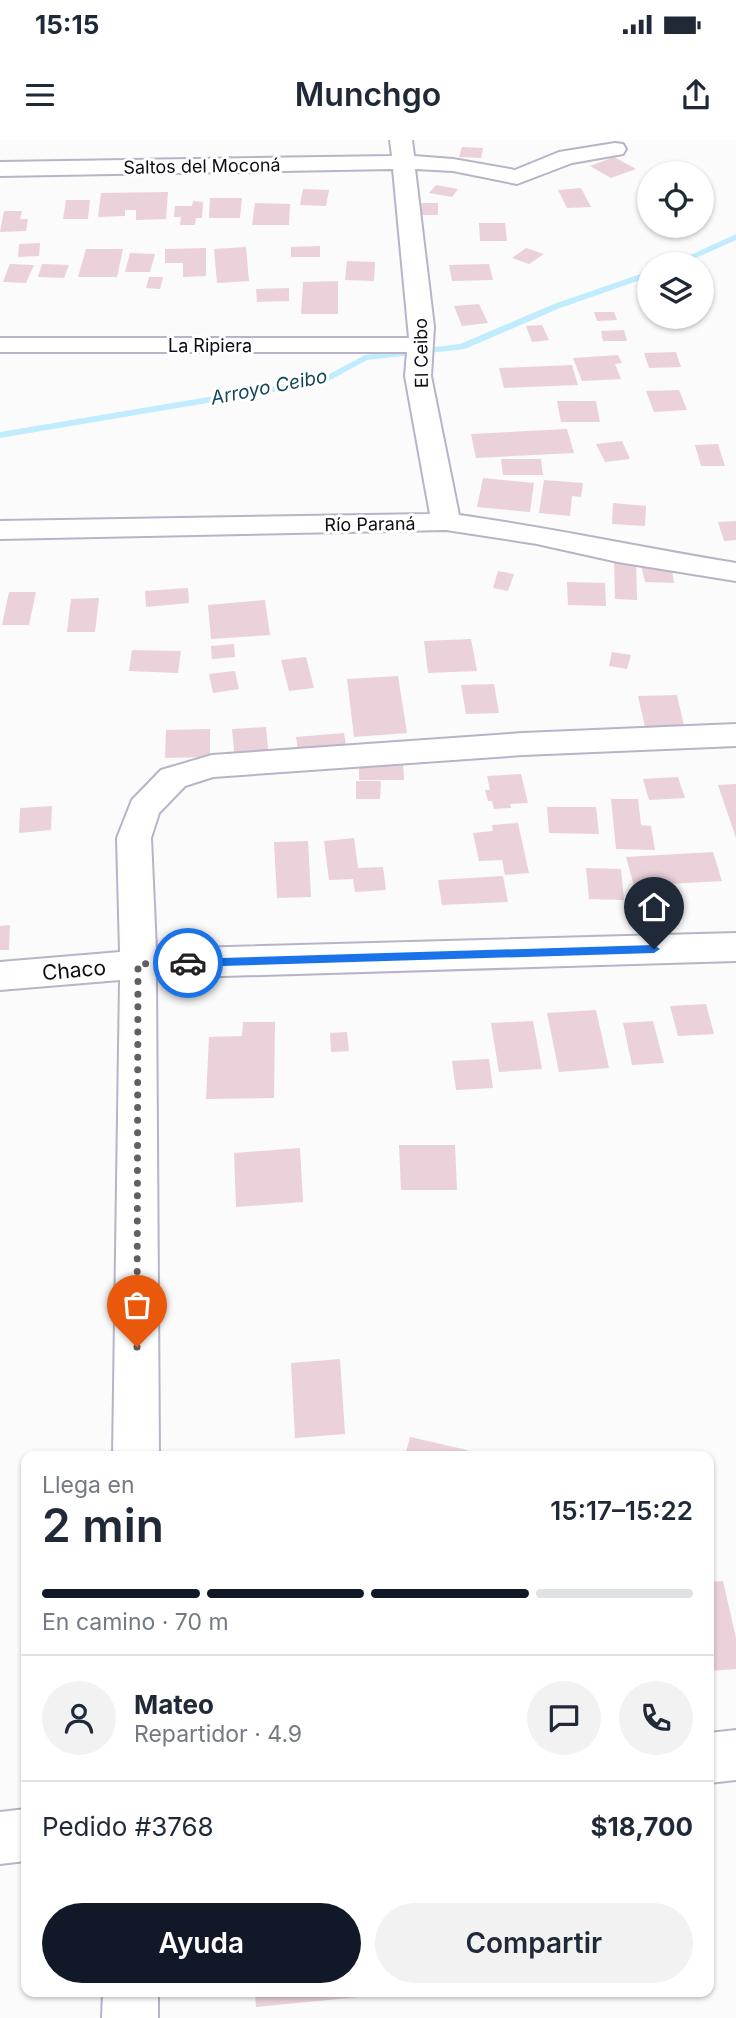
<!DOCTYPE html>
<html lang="es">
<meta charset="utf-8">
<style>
:root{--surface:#fff;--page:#f2f2f3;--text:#1f2937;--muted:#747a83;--line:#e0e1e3;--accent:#111827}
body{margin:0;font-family:Inter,sans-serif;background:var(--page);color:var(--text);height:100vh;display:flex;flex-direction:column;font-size:26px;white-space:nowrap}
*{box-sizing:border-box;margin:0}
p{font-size:23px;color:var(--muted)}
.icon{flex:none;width:38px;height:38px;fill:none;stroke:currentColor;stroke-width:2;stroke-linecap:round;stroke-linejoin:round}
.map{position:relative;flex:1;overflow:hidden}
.panel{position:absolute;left:21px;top:1311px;width:693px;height:546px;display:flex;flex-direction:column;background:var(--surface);border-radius:14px;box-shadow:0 2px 5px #0004}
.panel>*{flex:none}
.buttons{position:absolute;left:637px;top:21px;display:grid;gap:14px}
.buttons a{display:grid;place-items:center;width:77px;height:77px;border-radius:50%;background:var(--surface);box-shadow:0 2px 5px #0004;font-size:35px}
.pin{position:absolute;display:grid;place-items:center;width:60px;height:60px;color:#fff;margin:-72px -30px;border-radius:50% 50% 50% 0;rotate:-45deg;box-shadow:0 0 7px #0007}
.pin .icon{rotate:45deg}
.courier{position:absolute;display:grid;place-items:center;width:70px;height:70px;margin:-35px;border:5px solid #1a73e8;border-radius:50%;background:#fff;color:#222;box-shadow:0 2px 9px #0007}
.summary em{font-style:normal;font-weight:600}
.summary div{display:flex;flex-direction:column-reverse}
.summary{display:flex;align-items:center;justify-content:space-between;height:119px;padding:0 21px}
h1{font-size:46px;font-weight:600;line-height:52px}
.bar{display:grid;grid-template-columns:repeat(4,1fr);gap:10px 7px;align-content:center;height:84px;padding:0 21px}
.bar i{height:9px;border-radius:5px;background:var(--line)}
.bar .on{background:var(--accent)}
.bar p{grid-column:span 4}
.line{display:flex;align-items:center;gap:18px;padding:0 21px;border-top:2px solid var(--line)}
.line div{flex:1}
.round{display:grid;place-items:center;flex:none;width:74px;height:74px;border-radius:37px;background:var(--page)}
.primary-button{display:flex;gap:14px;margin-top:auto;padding:14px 21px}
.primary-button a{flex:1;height:80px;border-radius:42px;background:var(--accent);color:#fff;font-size:28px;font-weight:600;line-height:80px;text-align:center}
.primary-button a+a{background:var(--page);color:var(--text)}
.status{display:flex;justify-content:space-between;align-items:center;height:49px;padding:0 35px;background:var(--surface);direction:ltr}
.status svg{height:19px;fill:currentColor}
header{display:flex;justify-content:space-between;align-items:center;height:91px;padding:0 21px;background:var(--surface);font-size:32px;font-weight:600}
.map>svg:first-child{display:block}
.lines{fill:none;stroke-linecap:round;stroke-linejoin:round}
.stream{fill:#c1ecfe;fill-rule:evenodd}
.building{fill:#ebd1d9}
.minor-casing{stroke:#b8b3c8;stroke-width:4}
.minor{fill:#fff;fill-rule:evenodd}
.route{fill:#1a73e8}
.done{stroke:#605f64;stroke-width:7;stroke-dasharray:0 12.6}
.labels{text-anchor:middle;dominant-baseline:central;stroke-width:6;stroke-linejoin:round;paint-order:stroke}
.far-street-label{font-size:18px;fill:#0d0b13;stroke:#fff}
.far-water-label{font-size:19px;font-style:italic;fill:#13485b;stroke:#fff}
.street-label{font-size:21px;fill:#0d0b13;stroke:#fff}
</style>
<div class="status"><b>15:15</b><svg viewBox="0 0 49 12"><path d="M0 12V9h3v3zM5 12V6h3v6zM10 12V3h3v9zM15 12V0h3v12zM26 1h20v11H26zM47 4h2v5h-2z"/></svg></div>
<header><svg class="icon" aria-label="menu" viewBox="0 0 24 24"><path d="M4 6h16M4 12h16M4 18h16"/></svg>Munchgo<svg class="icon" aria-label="share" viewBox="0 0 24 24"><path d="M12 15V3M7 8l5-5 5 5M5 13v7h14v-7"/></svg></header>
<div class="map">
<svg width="736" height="1878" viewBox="0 0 736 1878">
<rect width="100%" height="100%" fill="#fbfbfb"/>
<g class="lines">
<path class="stream" d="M736,94V100L682,124H671Z
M649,131V137L560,168L465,209L367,220L325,243L0,298V292L322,238L365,215L460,204L554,164Z"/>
</g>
<path class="building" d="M462,7L483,8L481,18L459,17Z
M614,17L636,29L611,38L590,26Z
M436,45L458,49L452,57L429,53Z
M581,48L591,67L567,68L558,50Z
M303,49L329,50L326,66L300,65Z
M168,52L166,79L136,80V70H125V76L98,77L101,53Z
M210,58H242L240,78H209Z
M66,60H90L88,79H63Z
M193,61L203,62L202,78H196L195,85H180L181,77H174L175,66H192Z
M255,63L290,64L289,85H252Z
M420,63H438V75H421Z
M4,71H22L20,79H28L26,91L0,92Z
M479,83H505L507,101H480Z
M40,103L39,116L18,117L19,104Z
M320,106V117H291V107Z
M246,107L249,141L217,143L214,109Z
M206,108V136L183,137V123H165V109Z
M526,108L544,114L529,124L512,118Z
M86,109H123L117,137H78Z
M130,113L155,114L150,132H125Z
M347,121L375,122L374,141L345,140Z
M10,124L34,125L26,143L3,142Z
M42,124L69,125L64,138L38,137Z
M489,124L493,140L452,141L449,125Z
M149,137H163L160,149L146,148Z
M338,141V174H301L303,142Z
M289,148V161L257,162L256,149Z
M479,164L488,183L462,186L454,166Z
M594,172H614L617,180L597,181Z
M542,185L549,200L532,202L526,186Z
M624,190L627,201H603L601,191Z
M676,212L681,227L649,228L644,213Z
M618,215L622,223L615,224L621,239L582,241L573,218Z
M572,225L578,245L504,248L499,228Z
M679,250L687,270L654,272L646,251Z
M557,261H596L600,282H561Z
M567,289L574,313L476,318L471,294Z
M622,301L630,319L605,322L596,304Z
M718,304L725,326H701L695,305Z
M501,319H541L543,335H503Z
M483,338L534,343L530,372L477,367Z
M544,340L583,343L581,357L572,356L570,376L539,373Z
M613,363L646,366L645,386L612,384Z
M736,381V400L724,401L718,382Z
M614,421L636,422L637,460L615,459Z
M641,425H671L674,443L645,442Z
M498,431L514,434L508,451L493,448Z
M567,442L605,443L606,466L568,465Z
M188,448L189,463L146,467L145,451Z
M9,452H36L29,485H2Z
M99,458L95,492H67L71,459Z
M265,460L270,495L211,499L208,465Z
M471,499L477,531L428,533L424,501Z
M234,504L235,517L212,519L211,506Z
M132,510L181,511L178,533L129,531Z
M612,512L631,515L627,529L609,526Z
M306,517L314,548L289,551L281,520Z
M235,531L239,549L213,553L209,534Z
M398,536L407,593L354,597L347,539Z
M494,544L499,573L466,574L461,545Z
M677,555L685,590L646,591L638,556Z
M266,587L269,619L235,621L232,589Z
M210,589V617L165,618L166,590Z
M344,593L347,611L299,616L296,597Z
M359,623H403L404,640H359Z
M521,634L528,663L510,664L511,668L494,669L492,661H488L485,650H490L487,636Z
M678,637L685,658L649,660L643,639Z
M356,641H381L380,659H356Z
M736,644V698L718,645Z
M611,659H638L641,685L651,686L655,710L616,709Z
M52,666L51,690L19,693L20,668Z
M547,667H596L599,694L549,693Z
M518,683L529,733L505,735L502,720L479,721L473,693L493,691L492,685Z
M354,698L358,728L383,727L386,750L355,752L353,739L329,740L324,701Z
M308,701L311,757L277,758L274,702Z
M713,712L722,741L634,746L626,717Z
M586,728L621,729L624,760L589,759Z
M503,736L508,762L442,765L438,740Z
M10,785L9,810H0V786Z
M706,864L714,894L678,896L670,866Z
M596,870L609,928L559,932L547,873Z
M533,881L542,929L499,932L491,883Z
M653,881L664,923L632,925L623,883Z
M243,882H275L274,958L206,959L209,897L242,896Z
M347,892L349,911L331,912L330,893Z
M489,919L493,948L456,950L452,921Z
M399,1005H455L457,1050H401Z
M300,1008L303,1062L236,1067L234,1013Z
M340,1219L345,1294L295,1298L291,1223Z
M410,1297L467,1310L465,1316H405Z
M723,1441L736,1498V1529L709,1531V1442Z
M255,1852H400V1853L256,1867Z"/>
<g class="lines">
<g class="minor-casing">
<path id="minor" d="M390,0H412L414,16L453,19L515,30L559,12L615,3L623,4L626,9L623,14L572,23L517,44L453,31L415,29L434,187L431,236L459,375C552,388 643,408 736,423V441L618,422L537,404L446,390L0,399V381L430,374L405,236L407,212H0V198H409L393,29L0,36V22L392,16Z
M736,584V606L523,615L213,637L185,646L159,673L151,698L156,809L736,793V821L156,838L159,1316H113L120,840L0,850V822L120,812L117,698L132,660L161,630L212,615L523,593Z
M736,1590V1640L709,1643V1593Z
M26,1669V1721L0,1724V1672Z
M103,1852H158V1878H102Z"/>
</g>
<use href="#minor" class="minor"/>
</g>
<path class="route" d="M654,805L660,809L654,813L188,827L183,823L188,819Z"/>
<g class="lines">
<path class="done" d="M137,1207L138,824L188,823"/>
</g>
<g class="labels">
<g class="far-street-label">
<text transform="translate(202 26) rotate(-1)">Saltos del Moconá</text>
<text x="210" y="205">La Ripiera</text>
<text transform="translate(421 213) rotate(-91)">El Ceibo</text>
<text transform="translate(370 384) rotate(-1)">Río Paraná</text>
</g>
<g class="far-water-label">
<text transform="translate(269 247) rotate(-11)">Arroyo Ceibo</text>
</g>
<g class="street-label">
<text transform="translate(74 830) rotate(-5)">Chaco</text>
</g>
</g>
</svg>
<div class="buttons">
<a><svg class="icon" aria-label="locate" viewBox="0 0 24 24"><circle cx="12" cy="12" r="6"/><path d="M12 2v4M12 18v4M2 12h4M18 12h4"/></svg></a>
<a><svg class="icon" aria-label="layers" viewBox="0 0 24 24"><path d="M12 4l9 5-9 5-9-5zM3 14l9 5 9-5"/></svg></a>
</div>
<div class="pin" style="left:137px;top:1207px;background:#ea580c"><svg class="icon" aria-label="bag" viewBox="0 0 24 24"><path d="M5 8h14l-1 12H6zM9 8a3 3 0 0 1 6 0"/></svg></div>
<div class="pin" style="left:654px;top:809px;background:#1f2937"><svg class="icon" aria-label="home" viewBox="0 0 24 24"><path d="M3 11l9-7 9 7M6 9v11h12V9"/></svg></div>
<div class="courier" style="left:188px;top:823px"><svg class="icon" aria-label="car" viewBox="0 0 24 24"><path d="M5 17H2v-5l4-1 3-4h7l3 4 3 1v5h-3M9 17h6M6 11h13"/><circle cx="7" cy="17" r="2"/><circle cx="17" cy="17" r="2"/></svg></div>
<section class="panel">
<div class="summary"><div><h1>2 min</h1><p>Llega en</p></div><em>15:17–15:22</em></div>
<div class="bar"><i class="on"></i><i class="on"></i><i class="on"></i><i></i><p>En camino · 70 m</p></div>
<div class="line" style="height:126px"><a class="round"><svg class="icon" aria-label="person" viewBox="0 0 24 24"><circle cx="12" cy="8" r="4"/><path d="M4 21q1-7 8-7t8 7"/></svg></a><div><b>Mateo</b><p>Repartidor · 4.9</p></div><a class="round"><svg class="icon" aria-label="chat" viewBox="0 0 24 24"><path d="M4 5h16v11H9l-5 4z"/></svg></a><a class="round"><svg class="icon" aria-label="phone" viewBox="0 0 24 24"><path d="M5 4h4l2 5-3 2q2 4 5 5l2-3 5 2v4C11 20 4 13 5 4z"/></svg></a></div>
<div class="line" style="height:91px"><div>Pedido #3768</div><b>$18,700</b></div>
<div class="primary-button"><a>Ayuda</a><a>Compartir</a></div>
</section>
</div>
